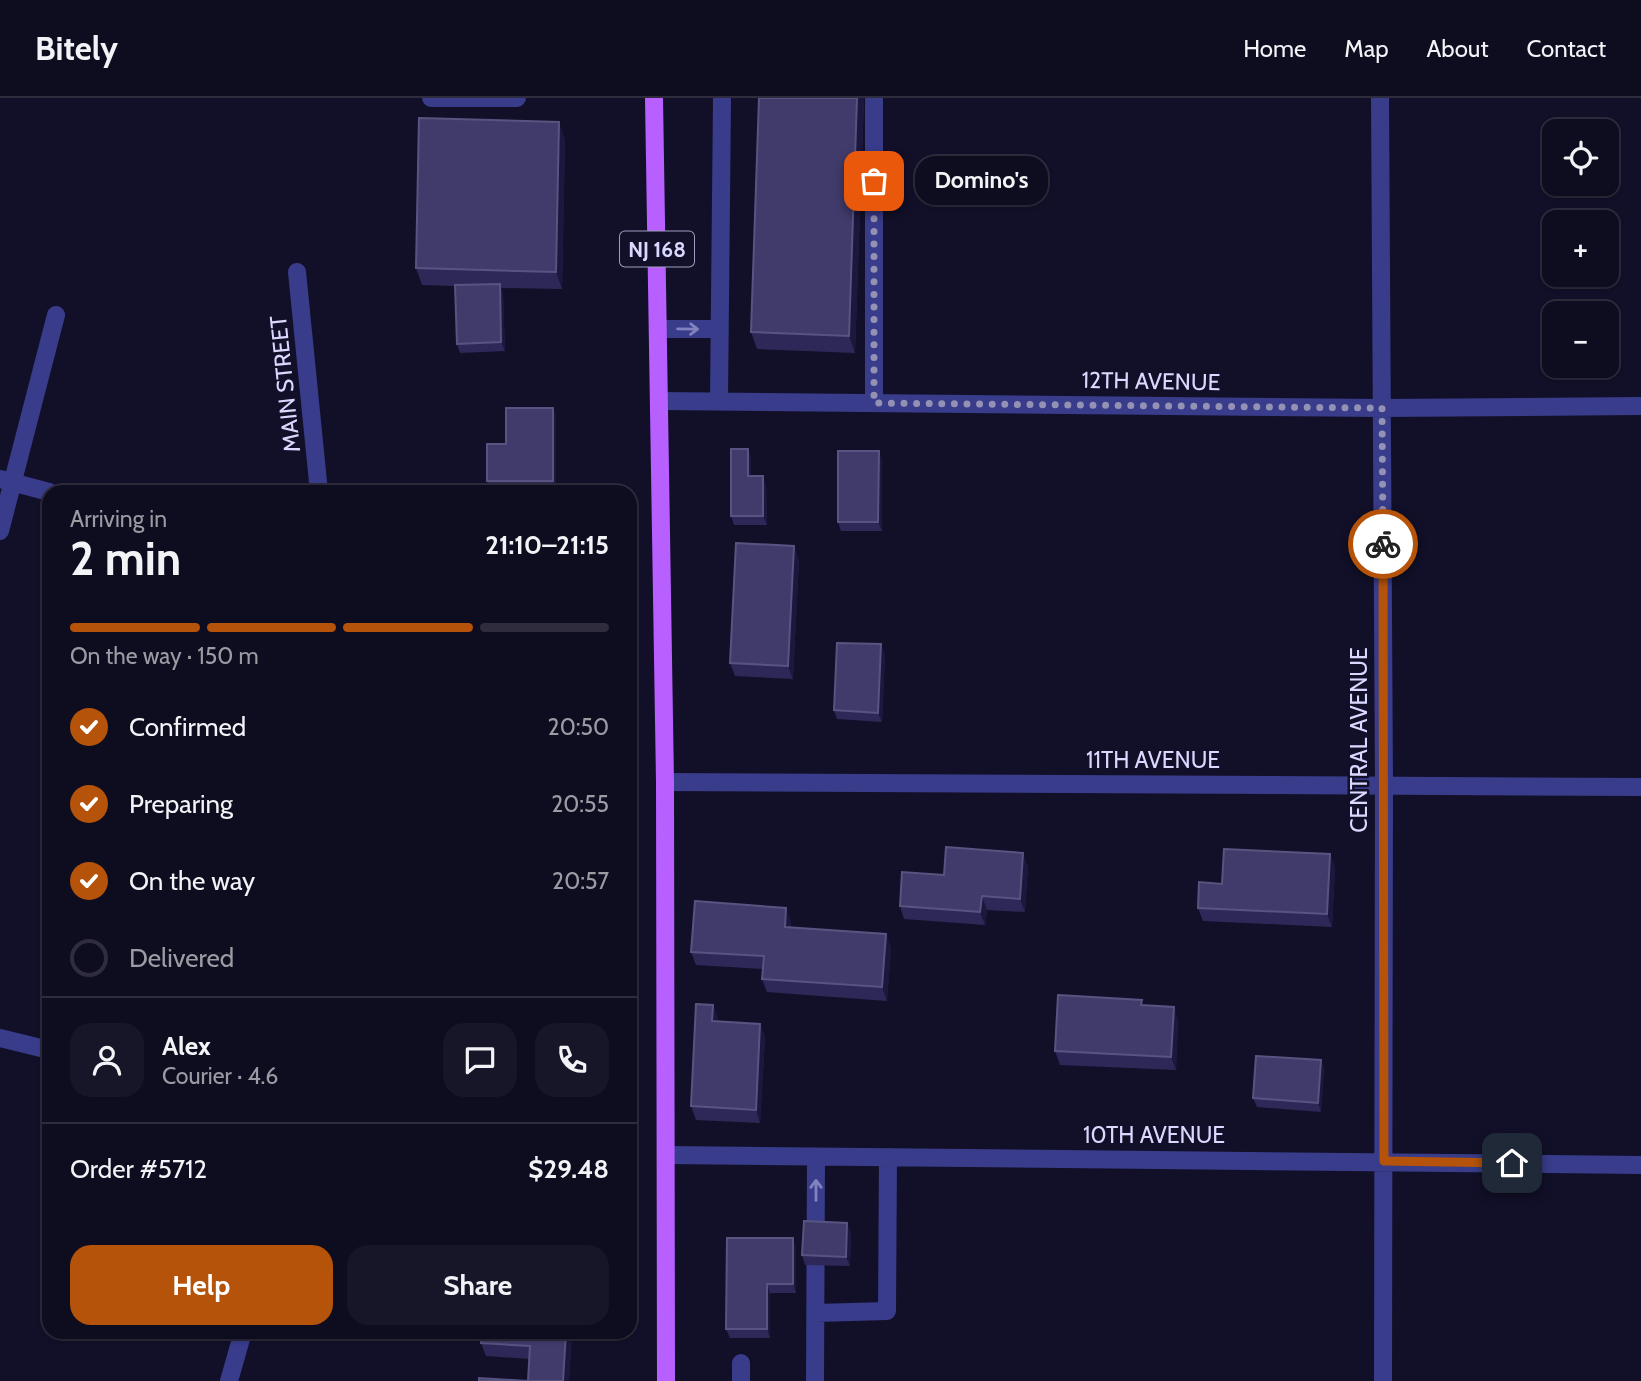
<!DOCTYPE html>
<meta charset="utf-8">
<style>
:root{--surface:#0e0c1f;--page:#171528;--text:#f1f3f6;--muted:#9b9ba4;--line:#2e2c3d;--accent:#b45309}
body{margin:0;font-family:Cabin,sans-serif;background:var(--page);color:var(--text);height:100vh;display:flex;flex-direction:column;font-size:26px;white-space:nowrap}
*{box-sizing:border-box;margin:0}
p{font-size:23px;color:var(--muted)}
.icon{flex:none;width:38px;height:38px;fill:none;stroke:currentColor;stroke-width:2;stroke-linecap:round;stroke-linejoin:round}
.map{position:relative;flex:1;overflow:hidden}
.sheet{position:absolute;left:42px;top:387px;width:595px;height:854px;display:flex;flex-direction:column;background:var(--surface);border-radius:21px;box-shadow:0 2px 5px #0004,0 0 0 2px var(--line)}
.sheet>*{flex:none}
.buttons{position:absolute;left:1542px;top:21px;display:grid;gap:14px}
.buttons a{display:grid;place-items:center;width:77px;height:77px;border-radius:14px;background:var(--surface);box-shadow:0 2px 5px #0004,0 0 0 2px var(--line);font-size:35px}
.pin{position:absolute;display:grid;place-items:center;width:60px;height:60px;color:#fff;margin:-30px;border-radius:14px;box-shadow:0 4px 10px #0006}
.courier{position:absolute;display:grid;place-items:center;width:70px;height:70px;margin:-35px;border:5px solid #b45309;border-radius:50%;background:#fff;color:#222;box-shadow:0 2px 9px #0007}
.bubble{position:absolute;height:49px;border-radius:21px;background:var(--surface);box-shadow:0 2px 5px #0004,0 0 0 2px var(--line);font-size:23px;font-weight:700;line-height:49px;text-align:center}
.headline em{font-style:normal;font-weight:700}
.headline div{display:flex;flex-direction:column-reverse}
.headline{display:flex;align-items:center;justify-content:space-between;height:119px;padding:0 28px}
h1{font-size:46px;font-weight:700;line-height:52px}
.bar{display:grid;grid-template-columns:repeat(4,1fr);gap:10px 7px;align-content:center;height:84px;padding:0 28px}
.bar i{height:9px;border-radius:5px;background:var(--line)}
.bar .on{background:var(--accent)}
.bar p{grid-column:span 4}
.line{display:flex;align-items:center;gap:18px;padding:0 28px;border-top:2px solid var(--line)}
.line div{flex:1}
.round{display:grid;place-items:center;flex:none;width:74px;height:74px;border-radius:21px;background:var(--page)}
ol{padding:0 28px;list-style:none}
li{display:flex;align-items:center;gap:21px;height:77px}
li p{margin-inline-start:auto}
li .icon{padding:7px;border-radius:50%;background:var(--accent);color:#fff;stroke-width:4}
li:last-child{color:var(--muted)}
li i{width:38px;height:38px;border:4px solid var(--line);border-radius:50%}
.primary-button{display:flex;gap:14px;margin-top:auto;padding:14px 28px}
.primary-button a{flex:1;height:80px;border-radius:21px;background:var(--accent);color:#fff;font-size:28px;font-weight:700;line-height:80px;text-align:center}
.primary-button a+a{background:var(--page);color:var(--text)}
header{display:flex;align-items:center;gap:42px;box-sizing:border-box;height:98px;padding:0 35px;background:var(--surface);border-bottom:2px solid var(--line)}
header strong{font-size:33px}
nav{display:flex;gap:38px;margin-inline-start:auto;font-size:24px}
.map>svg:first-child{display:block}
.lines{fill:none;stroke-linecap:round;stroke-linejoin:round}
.minor{stroke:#393c8a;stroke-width:18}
.major{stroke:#b85fff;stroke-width:18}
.wall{fill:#2e2858}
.shaded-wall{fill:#1b173d}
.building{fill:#403b6a;stroke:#585481;stroke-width:2}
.oneway{stroke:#8182bf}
.done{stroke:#9492b4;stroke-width:7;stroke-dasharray:0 12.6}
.route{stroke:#b45309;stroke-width:9}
.labels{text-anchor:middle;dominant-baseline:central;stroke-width:5;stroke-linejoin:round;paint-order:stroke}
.shield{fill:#121029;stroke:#9e9cbf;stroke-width:2}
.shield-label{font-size:21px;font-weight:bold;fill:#dad8ff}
.street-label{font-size:23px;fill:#dad8ff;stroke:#121029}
</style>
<header>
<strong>Bitely</strong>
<nav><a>Home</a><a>Map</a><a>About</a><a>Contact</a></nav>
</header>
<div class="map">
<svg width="1641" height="1283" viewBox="0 0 1641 1283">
<rect width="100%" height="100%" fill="#121029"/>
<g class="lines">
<path class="minor" d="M431,0H517
M1380,0L1384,687L1383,1283
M297,174L319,394
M659,231H718
M660,303L1382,310L1641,308
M719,303L722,0
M874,305V0
M0,381L49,394
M0,433L56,217
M665,684L1641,689
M0,940L49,952
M666,1057L1641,1067
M816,1215L887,1213L888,1059
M741,1265V1283
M229,1283L243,1234
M815,1283L816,1059"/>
<path class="major" d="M654,0L665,684L666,1283"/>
</g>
<path class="wall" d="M864,0L855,255L757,251L751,234Z
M565,41L562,191L501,190L503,195L505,253L460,255L457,246L455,188L422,187L416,170Z
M553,310L556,319V392H490L487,383Z
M748,351L751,361V378L766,387L767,427H734L731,418Z
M882,362V433H841L838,424Z
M799,461L793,581L735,578L730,565Z
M885,556L882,624L837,621L834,612Z
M1330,756L1335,770L1332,829L1203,823L1198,810L1222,786Z
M1028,768L1025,814L987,812L985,827L904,821L900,808L944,777Z
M786,810L791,823V829L886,836L891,850L887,903L767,894L762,881L763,871L696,867L691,854Z
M713,907L718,920V923L760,926L765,939L760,1025L696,1022L691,1008Z
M1144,907L1178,922L1176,972L1060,967L1055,953Z
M1321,962L1324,971L1321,1014L1257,1009L1253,1000Z
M851,1134L850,1168L805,1167L802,1157Z
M796,1150V1195H770V1240H730L726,1231Z
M572,1234L569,1283H479H528L530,1261L486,1258L481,1245Z"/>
<path class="shaded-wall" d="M857,0H864L855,255L849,238Z
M559,24L565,41L562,191L556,174Z
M500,186L503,195L505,253L501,244Z
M553,310L556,319V392L553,383Z
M748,351L751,361V387L748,378Z
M879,353L882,362V433L878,424Z
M763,378L766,387L767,427L763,418Z
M794,448L799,461L793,581L788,568Z
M881,546L885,556L882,624L878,615Z
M1023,755L1028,768L1025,814L1020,801Z
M1330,756L1335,770L1332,829L1327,816Z
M982,798L987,812L985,827L980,814Z
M786,810L791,823L790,842L785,829Z
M886,836L891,850L887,903L882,889Z
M713,907L718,920L717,936L712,923Z
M1174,909L1178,922L1176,972L1171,959Z
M760,926L765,939L760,1025L756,1012Z
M1321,962L1324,971L1321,1014L1318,1005Z
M847,1125L851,1134L850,1168L846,1159Z
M793,1140L796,1150V1195L793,1186Z
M767,1186L770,1195V1240L767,1231Z
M566,1234H572L569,1283H563Z"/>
<path class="building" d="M759,0H857L849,238L751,234Z
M419,20L559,24L556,174L416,170Z
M500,186L501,244L457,246L455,187Z
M506,310H553V383H487V346H506Z
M731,351H748V378H763V418H731Z
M838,353H879L878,424H838Z
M736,445L794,448L788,568L730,565Z
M837,545L881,546L878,615L834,612Z
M946,749L1023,755L1020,801L982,798L980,814L900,808L902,774L944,777Z
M1224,751L1330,756L1327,816L1198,810L1199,784L1222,786Z
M695,803L786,810L785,829L886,836L882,889L762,881L764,858L691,854Z
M1058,897L1142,902L1141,907L1174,909L1171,959L1055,953Z
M696,906L713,907L712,923L760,926L756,1012L691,1008Z
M1256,958L1321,962L1318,1005L1253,1000Z
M804,1123L847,1125L846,1159L802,1157Z
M727,1140H793V1186H767V1231H726Z
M482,1234H566L563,1283H479V1280L528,1283L530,1248L481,1245Z"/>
<defs><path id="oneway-shaft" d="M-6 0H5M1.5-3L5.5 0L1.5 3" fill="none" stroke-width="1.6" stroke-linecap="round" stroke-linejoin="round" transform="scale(1.75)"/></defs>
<g class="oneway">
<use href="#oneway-shaft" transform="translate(688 231) rotate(1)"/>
<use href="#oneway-shaft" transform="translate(816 1092) rotate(-90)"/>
</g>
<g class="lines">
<path class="done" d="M874,83V305L1382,310L1383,446"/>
<path class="route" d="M1383,446L1384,1063L1512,1065"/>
</g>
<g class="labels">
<rect class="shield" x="620" y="133.5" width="74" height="35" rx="5"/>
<g class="shield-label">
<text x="657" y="151">NJ 168</text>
</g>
<g class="street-label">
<text transform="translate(1151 283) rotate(1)">12TH AVENUE</text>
<text transform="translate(285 286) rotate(-96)">MAIN STREET</text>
<text transform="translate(1359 642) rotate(-90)">CENTRAL AVENUE</text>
<text x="1153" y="662">11TH AVENUE</text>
<text x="1154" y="1037">10TH AVENUE</text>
</g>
</g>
</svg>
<div class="buttons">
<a><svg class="icon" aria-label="locate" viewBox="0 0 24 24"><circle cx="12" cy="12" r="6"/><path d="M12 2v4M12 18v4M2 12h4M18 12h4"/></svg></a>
<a>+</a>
<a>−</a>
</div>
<div class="pin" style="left:874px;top:83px;background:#ea580c"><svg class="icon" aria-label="bag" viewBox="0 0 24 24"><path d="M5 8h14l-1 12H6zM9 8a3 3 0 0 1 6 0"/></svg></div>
<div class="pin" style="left:1512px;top:1065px;background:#1f2937"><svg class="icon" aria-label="home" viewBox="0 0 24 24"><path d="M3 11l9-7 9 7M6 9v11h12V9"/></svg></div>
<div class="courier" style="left:1383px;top:446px"><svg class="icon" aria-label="bike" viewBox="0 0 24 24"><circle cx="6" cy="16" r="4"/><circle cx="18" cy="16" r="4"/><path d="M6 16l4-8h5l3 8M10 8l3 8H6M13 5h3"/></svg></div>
<div class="bubble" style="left:915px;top:58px;width:133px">Domino's</div>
<section class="sheet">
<div class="headline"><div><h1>2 min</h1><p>Arriving in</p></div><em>21:10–21:15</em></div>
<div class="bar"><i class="on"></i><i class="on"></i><i class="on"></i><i></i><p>On the way · 150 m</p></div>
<ol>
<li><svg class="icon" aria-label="check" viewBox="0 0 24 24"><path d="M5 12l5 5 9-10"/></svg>Confirmed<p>20:50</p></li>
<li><svg class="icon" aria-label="check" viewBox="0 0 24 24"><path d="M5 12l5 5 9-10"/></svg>Preparing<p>20:55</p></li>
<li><svg class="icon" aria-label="check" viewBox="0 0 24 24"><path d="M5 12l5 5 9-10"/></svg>On the way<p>20:57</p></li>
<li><i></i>Delivered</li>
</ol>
<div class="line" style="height:126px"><a class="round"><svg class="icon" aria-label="person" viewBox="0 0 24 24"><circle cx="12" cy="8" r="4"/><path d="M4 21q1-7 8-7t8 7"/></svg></a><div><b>Alex</b><p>Courier · 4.6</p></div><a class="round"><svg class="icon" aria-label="chat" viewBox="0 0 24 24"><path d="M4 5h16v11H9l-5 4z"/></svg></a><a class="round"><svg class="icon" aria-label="phone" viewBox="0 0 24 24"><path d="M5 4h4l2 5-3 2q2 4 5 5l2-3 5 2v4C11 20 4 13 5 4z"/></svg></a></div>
<div class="line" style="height:91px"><div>Order #5712</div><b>$29.48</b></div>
<div class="primary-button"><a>Help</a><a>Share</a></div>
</section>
</div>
